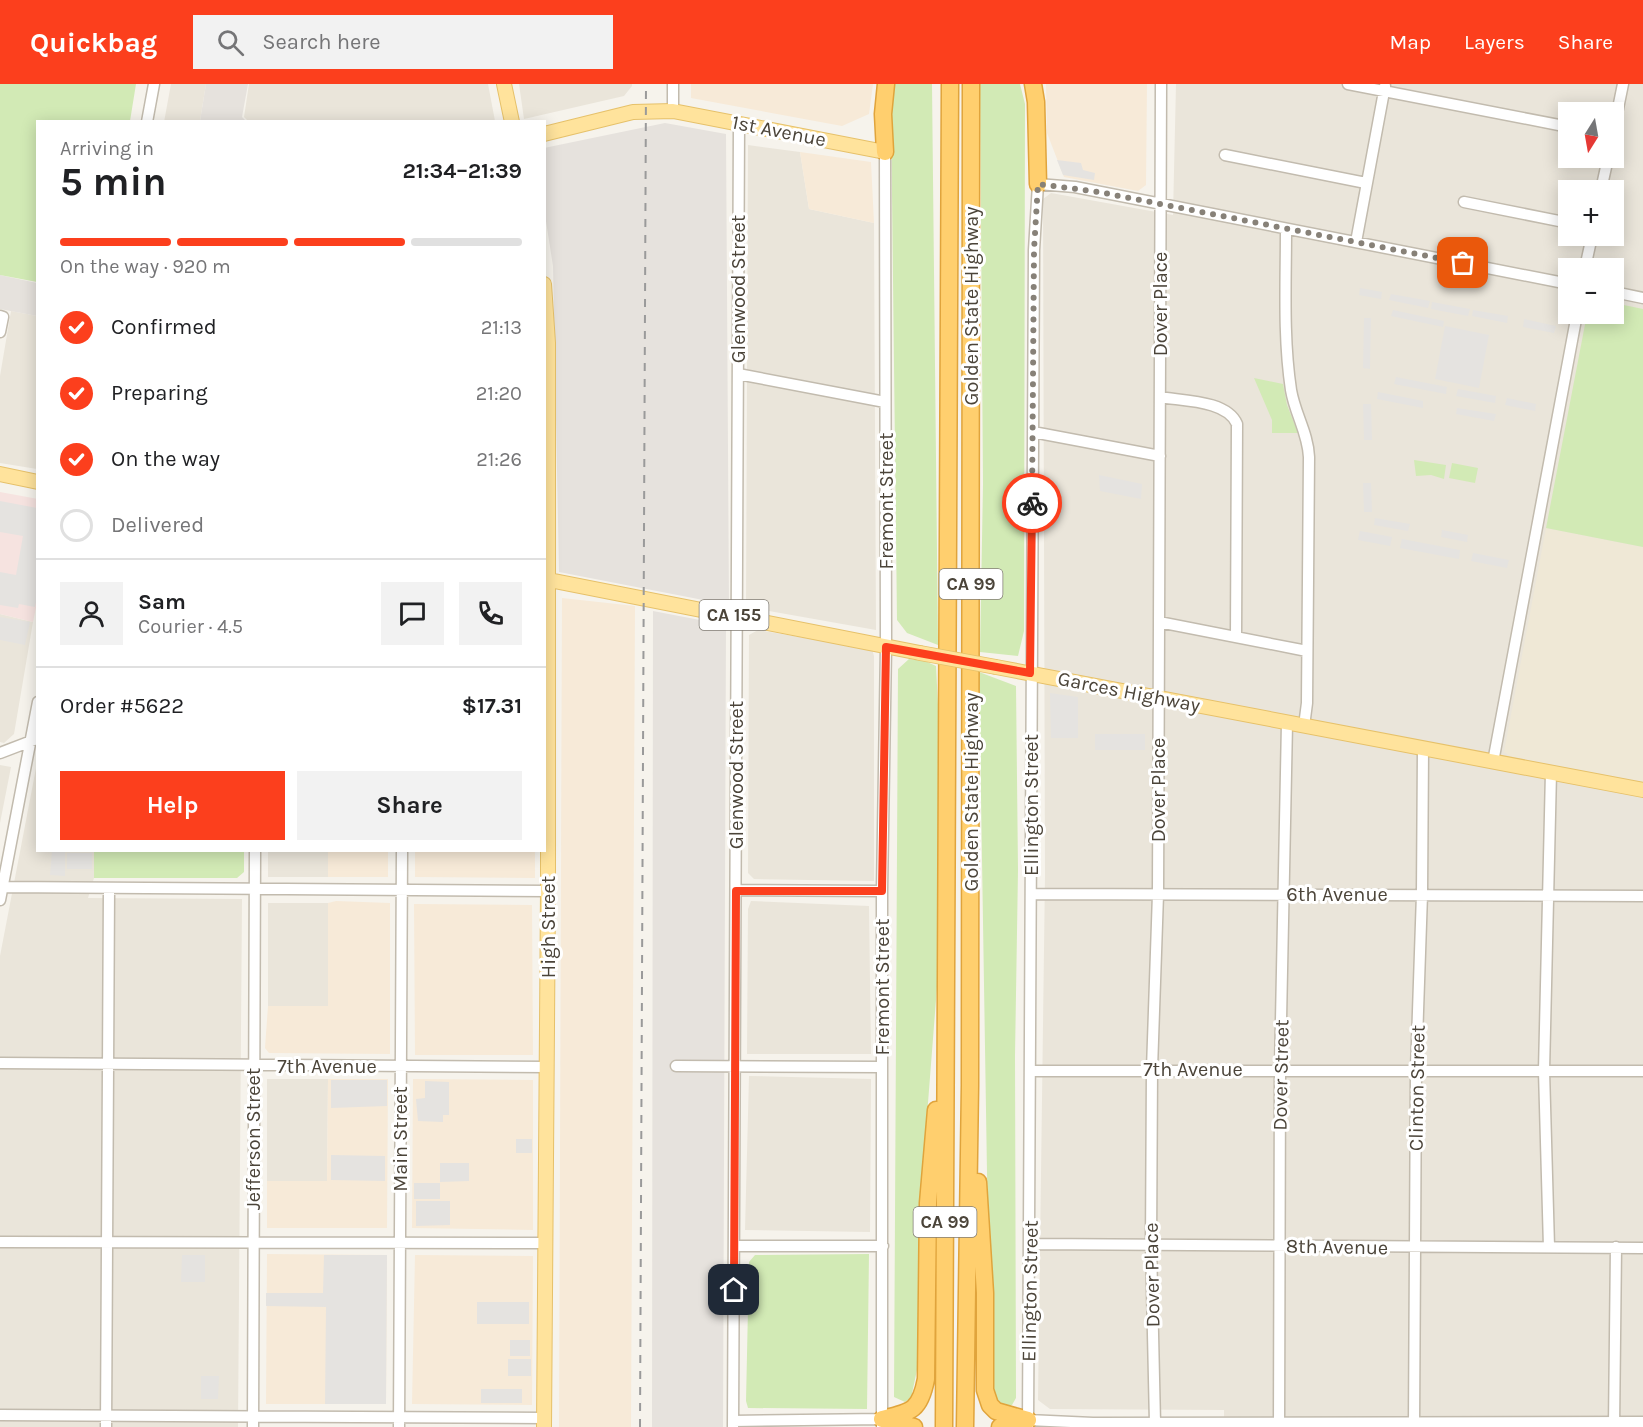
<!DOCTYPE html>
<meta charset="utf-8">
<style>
:root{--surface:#fff;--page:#f2f2f2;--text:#202124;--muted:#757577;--line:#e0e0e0;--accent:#fc3f1d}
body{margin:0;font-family:Karla,sans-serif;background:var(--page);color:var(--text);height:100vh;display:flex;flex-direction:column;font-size:22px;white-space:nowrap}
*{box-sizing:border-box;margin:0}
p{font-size:20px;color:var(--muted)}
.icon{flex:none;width:33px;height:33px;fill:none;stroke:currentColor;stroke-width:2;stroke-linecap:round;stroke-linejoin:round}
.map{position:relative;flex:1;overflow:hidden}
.details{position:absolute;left:36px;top:36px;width:510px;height:732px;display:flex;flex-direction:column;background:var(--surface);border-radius:0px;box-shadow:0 3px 15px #0003}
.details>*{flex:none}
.needle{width:39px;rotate:191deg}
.fabs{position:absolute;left:1558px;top:18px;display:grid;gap:12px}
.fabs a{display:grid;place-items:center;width:66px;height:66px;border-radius:0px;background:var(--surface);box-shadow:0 3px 15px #0003;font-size:30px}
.pin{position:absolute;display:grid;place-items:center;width:51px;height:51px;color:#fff;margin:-26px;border-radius:12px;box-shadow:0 3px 9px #0006}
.courier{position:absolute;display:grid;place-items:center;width:60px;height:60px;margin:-30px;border:4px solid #fc3f1d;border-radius:50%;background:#fff;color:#222;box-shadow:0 2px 8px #0007}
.head em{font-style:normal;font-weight:700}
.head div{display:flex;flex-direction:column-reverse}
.head{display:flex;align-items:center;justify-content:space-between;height:102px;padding:0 24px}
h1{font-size:39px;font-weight:700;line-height:45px}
.bar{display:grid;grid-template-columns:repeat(4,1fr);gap:9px 6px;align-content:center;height:72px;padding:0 24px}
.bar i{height:8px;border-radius:4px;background:var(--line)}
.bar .on{background:var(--accent)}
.bar p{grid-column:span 4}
.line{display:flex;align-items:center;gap:15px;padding:0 24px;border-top:2px solid var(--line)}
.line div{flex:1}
.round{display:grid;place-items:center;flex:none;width:63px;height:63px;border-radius:0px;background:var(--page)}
ol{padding:0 24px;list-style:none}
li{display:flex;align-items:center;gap:18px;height:66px}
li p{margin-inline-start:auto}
li .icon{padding:6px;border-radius:50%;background:var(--accent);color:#fff;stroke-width:4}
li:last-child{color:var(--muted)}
li i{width:33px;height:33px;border:3px solid var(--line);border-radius:50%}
.primary-button{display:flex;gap:12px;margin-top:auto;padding:12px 24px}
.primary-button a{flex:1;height:69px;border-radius:0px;background:var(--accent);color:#fff;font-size:24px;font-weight:700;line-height:69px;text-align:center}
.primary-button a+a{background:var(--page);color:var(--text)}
header{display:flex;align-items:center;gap:36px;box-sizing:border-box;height:84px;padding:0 30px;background:var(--accent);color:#fff}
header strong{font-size:28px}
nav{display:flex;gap:33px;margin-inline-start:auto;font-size:21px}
.search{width:420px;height:54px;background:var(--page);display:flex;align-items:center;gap:15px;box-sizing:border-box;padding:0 21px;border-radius:0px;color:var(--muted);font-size:22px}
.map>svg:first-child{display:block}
.residential{fill:#eae5da;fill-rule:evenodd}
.commercial{fill:#f7ead8}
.industrial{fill:#e6e2dd}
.education{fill:#efe8d6}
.medical{fill:#f6e3e0}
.green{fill:#d2eab5}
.parking{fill:#e5e3e0}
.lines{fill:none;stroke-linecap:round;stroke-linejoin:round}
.minor-casing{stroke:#c2bbae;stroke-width:13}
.major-casing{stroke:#e6c16a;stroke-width:16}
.highway-casing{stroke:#e0a43c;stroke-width:19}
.minor{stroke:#fff;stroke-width:10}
.major{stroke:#ffe39c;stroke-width:14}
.highway{stroke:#ffcf6e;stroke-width:16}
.rail{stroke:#9a9a9a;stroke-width:2;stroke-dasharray:8 8;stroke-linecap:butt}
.major-bridge-casing{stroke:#e6c16a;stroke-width:16;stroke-linecap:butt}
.major-bridge{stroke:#ffe39c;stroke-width:14}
.done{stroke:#878178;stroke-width:6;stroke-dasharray:0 10.8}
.route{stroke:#fc3f1d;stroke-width:8}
.labels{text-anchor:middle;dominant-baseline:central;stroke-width:6;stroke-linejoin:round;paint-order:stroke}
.shield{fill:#fff;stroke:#817c74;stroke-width:1.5}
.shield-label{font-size:18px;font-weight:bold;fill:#4b4439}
.street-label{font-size:20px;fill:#4b4439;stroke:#fff}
</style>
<header>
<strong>Quickbag</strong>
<div class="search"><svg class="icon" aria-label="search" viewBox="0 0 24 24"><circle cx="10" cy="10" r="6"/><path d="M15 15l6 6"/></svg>Search here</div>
<nav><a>Map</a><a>Layers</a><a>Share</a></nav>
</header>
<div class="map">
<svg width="1643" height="1343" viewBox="0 0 1643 1343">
<rect width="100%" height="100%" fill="#f6f3ec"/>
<path class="residential" d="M171,0H206L200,37L164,38Z
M249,0H488L495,37H248L244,33Z
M519,0H632V2L624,12L524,35Z
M1176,0H1643V1343H1224V1326L1050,1325L1038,1316L1045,791L1043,115L1051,109L1173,131ZM1569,28H1614V74H1569ZM1569,106H1614V152H1569ZM1569,184H1614V230H1569Z
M748,61L800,68L809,125L874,139L876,546L746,523Z
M11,227L37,232V385L0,379V292Z
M0,530L33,538L14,650L4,659L0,658Z
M758,546L872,565L874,572V797L754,795L748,789L749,551Z
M37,679L38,766L94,767V794L88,814L242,815L238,1343H0V872Z
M0,681L11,683L0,739Z
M268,767H328V793H268Z
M751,817L869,822L871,970H747L748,825Z
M268,819H328V922H268Z
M749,992L871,995L870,1148L745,1146Z
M267,995H328L327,1097H267Z"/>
<path class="commercial" d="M691,0H873L869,30L842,42L691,14Z
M1046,0H1147L1146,101L1138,107L1064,93L1047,49Z
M800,68L871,78L874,139L809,125Z
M562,514L635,522L631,1343H559Z
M328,767H388V793H328Z
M415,767H535V794L415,793Z
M336,817L390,819V970L269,969L265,964L268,922H328V819Z
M414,820L532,821L533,971H415Z
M328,995H388L387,1144H267V1097H327Z
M413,995L533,996V1146L412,1144Z
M267,1170L387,1171L386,1320H266Z
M415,1171L533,1172L532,1321L412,1320Z"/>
<path class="industrial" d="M206,0H248L242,33L246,37H200Z
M665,39L726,50L729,521L559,488L553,182L545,131L544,64Z
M0,191L37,199V232L0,225Z
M653,527L726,541L723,1343H652Z"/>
<path class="education" d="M1546,444L1643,463V698L1511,673L1504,668Z"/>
<path class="medical" d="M0,408L38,415V514L33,538L0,530Z"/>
<path class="green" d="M0,0H136L130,37L38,38L37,198L0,191Z
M894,0H932L938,561L907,549L897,536L891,25Z
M980,0H1020L1025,20L1024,547L1018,572L980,568L983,400Z
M1614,219L1643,225V463L1546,444L1587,230H1614Z
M1254,294L1283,300L1287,321L1298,349H1272V336Z
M1414,376L1446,381L1444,395L1431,391L1416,392Z
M1452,379L1478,384L1475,399L1449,394Z
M909,575L925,577L936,582L939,640L937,903L922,1096L917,1286L911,1314L905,1318L894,1313L898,585Z
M979,588L1016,602L1018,786L1015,972L1016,1314L1012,1321L1006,1323C990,1315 992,1292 990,1276Z
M94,767H244V788L237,794H94Z
M869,1170L867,1325L748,1324L746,1317L749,1178L755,1171Z"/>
<path class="parking" d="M1057,76L1081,79L1083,86L1095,89L1094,96L1063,91Z
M1360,204L1382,208L1381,215L1359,211Z
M1391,210L1430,217L1428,224L1389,216Z
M1432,218L1470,225L1468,232L1431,225Z
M1393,226L1444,237L1443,243L1391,232Z
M1473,226L1508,232L1507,239L1472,232Z
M1364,234H1371L1370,285L1363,284Z
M1524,235L1556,242L1554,249L1523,243Z
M1445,242L1489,251L1479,304L1435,295Z
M1396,293L1447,303L1446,310L1394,300Z
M1458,305L1496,312L1495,319L1456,312Z
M1378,308L1423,317V324L1377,315Z
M1507,314L1536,320L1535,327L1505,321Z
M1363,320H1371L1372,356H1364Z
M1457,324L1496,330L1494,337L1456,330Z
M1099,391L1142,400L1141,415L1100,407Z
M1363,399H1371L1372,428H1364Z
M0,417L37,424L38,509L35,523L19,520L18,524L0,521V488L16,491L23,452L0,448Z
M1375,434L1410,440L1408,447L1374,441Z
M1442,446L1468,451L1467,458L1441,453Z
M1360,447L1392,453L1390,462L1358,456Z
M1402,455L1460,466L1459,475L1400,464Z
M1473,469L1509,476L1507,484L1471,477Z
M0,533L30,538L25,561L0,556Z
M1050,609L1078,613V654H1051Z
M1095,650H1145V666H1095Z
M52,767H65V792L50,791Z
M67,769H92V785H67Z
M331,996H387V1022L331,1024Z
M425,997L449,998V1031H443V1038L418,1037L416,1015L425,1014Z
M516,1055H532V1069H516Z
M331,1071L385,1072V1097L331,1096Z
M440,1079H469V1097L440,1098Z
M414,1099H440V1115H414Z
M416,1117H450V1141L416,1142Z
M182,1171H205V1198H181Z
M324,1171H387L386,1320H325L326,1223L266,1222V1209H323Z
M477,1218H529V1240H477Z
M510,1256H530V1272H510Z
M508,1275H531V1292H508Z
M201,1292H219L218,1315H201Z
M481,1305H522V1319H481Z"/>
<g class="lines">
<g class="minor-casing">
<path id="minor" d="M1348,0L1569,43
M673,27V0
M147,38L154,0
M1614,44L1623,0
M1225,71L1366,99
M1601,106L1608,74
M1464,118L1569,139
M1286,145C1286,199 1283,253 1291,306C1295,330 1308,349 1309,373L1307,619L1304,642
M1356,158L1385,2
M1585,184L1592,152
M1614,208L1643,214
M0,232L3,233L0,248
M738,290L885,318
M1160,313C1182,317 1227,316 1237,340L1236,553
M1033,348L1160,372
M1159,538L1307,567
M0,669L34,656
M1493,678L1577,230
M2,803L548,807
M736,806L882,807
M1031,810L1643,812
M0,816L38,618
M0,979L547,983
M676,982L881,983
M1031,987H1643
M0,1158L546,1159
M1031,1160L1643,1164
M734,1162H883
M1549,1163L1544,987L1551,688
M0,1331L544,1334
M1028,1336L1093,1339L1643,1338
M733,1337L882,1335
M1155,1339L1151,1161L1152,985L1158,810L1161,0
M1028,1341L1034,166L1038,100L1075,103L1569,200
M106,1343L109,805
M253,1343L255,766
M399,1343L402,766
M733,1343L739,40
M882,1343V807L886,563L885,68
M1279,1343L1280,986L1287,639
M1414,1343L1416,986L1422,810L1423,665
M1614,1343L1616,1163"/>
</g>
<g class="major-casing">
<path id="major" d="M504,0L512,38
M544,50L633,28L673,27L885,68
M0,390L38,398
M544,495L920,569
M996,583L1643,706
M544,1343L548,807V259L544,200"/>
</g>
<g class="highway-casing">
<path id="highway" d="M1033,0L1036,18L1038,100
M885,68L883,30L886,0
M978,1098L985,1209V1306L990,1321L996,1327L1028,1336
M882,1335C911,1328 920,1327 926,1295L928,1119L936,1026
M886,1336L914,1343
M944,1343L950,0
M965,1343L970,1001L971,0
M1000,1343L1028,1336"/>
</g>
<use href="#minor" class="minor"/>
<use href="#major" class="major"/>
<use href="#highway" class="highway"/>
<path class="rail" d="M640,1343L646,0"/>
<g class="major-bridge-casing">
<path id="major-bridge" d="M920,569L996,583"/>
</g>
<use href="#major-bridge" class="major-bridge"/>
</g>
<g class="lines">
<path class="done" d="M1032,419L1034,166L1038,100L1099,108L1463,179"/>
<path class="route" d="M734,1206L736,807H882L886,563L1030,589L1032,419"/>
</g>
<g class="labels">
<g class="shield">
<rect x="939.5" y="485" width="63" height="30" rx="4.5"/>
<rect x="699.5" y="516" width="69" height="30" rx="4.5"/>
<rect x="913.5" y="1123" width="63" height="30" rx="4.5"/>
</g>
<g class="shield-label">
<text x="971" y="500">CA 99</text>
<text x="734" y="531">CA 155</text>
<text x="945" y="1138">CA 99</text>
</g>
<g class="street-label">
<text transform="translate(779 47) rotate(11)">1st Avenue</text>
<text transform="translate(738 205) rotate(-90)">Glenwood Street</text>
<text transform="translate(1160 220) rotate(-90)">Dover Place</text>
<text transform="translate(971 222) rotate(-90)">Golden State Highway</text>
<text transform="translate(886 417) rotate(-90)">Fremont Street</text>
<text transform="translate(1129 608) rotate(11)">Garces Highway</text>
<text transform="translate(736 691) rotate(-90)">Glenwood Street</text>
<text transform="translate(1158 706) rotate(-90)">Dover Place</text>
<text transform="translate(971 708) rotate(-90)">Golden State Highway</text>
<text transform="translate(1031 721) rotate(-90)">Ellington Street</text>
<text x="1337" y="810">6th Avenue</text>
<text transform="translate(548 843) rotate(-90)">High Street</text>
<text transform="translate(882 903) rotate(-90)">Fremont Street</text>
<text x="327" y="982">7th Avenue</text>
<text x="1193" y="985">7th Avenue</text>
<text transform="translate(1281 991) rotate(-89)">Dover Street</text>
<text transform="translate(1417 1004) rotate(-89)">Clinton Street</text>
<text transform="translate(253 1055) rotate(-90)">Jefferson Street</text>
<text transform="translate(400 1055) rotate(-90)">Main Street</text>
<text transform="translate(1337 1163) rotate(1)">8th Avenue</text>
<text transform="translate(1152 1191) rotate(-91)">Dover Place</text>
<text transform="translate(1030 1207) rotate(-89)">Ellington Street</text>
</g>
</g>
</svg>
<div class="fabs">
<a><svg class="needle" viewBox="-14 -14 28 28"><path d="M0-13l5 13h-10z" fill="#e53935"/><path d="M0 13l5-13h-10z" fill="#757577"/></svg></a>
<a>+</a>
<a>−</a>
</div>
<div class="pin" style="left:1463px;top:179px;background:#ea580c"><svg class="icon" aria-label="bag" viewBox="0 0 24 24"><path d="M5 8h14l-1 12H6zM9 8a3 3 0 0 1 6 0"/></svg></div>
<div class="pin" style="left:734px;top:1206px;background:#1f2937"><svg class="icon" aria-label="home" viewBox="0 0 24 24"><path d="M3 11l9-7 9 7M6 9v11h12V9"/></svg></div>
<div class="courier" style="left:1032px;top:419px"><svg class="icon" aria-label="bike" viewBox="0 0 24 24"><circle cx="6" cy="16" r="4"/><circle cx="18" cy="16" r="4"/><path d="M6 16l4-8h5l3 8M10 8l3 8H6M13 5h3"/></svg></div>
<section class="details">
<div class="head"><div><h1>5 min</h1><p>Arriving in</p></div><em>21:34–21:39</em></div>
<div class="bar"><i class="on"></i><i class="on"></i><i class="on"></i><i></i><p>On the way · 920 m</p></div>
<ol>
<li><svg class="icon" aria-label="check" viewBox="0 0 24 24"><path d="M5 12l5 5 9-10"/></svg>Confirmed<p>21:13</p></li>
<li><svg class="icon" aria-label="check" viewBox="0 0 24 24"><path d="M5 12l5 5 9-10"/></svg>Preparing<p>21:20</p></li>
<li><svg class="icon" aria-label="check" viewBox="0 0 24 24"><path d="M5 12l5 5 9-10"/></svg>On the way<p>21:26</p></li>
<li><i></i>Delivered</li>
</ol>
<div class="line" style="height:108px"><a class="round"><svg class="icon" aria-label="person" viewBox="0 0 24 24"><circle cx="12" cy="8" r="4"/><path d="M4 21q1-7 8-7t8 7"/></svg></a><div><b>Sam</b><p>Courier · 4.5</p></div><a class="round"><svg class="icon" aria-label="chat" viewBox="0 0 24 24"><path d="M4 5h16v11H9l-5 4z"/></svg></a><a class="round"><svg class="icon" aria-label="phone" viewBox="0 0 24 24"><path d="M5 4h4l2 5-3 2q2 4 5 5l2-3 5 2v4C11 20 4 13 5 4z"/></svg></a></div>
<div class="line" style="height:78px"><div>Order #5622</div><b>$17.31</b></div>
<div class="primary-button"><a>Help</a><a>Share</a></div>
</section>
</div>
